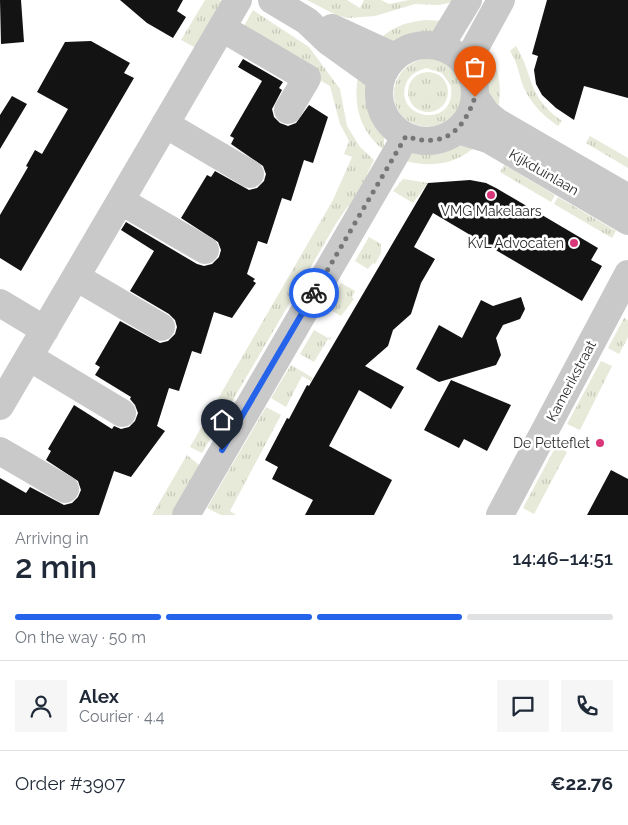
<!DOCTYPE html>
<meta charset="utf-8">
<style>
:root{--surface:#fff;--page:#f6f6f7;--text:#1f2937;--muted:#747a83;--line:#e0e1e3;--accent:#2563eb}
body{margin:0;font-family:Raleway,sans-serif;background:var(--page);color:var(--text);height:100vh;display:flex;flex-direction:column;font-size:19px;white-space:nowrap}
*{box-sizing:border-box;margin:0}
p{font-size:16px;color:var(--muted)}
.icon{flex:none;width:28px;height:28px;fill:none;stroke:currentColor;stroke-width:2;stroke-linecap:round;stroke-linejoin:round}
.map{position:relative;height:515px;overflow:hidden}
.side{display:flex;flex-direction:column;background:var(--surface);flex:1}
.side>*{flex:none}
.pin{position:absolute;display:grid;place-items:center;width:42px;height:42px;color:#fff;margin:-51px -21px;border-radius:50% 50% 50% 0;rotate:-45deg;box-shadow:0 0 5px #0007}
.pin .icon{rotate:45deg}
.courier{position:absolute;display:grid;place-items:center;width:50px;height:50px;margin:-25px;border:4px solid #2563eb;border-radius:50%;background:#fff;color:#222;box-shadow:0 1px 6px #0007}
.overview em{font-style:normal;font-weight:600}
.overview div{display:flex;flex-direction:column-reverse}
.overview{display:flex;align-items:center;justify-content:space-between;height:85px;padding:0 15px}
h1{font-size:32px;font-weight:600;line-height:38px}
.bar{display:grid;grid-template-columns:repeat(4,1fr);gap:8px 5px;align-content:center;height:60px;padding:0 15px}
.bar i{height:6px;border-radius:4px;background:var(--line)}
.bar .active{background:var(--accent)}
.bar p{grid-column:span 4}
.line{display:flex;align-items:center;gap:12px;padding:0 15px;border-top:1px solid var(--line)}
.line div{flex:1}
.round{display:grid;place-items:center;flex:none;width:52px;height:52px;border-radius:0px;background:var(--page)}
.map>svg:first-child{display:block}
.grass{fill:url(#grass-tufts);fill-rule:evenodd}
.building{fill:#131313}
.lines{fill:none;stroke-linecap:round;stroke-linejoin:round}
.minor{stroke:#c9c9c9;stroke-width:28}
.done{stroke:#767676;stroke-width:5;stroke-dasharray:0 9}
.route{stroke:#2563eb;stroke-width:6}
.poi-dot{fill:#da367a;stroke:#fff;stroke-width:2}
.labels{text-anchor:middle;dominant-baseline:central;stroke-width:5;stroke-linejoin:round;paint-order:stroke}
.street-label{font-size:14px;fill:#2c2c2c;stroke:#fff}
.poi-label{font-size:14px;fill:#2c2c2c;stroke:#fff;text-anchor:end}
</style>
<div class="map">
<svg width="628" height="515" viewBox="0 0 628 515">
<defs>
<pattern id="grass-tufts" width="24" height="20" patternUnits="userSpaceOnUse" patternTransform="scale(1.25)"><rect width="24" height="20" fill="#e7e9d9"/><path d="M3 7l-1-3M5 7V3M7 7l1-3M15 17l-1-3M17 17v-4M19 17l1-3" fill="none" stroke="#c6c8ba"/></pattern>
</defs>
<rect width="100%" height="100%" fill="#fff"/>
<path class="grass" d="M205,0H219L223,2L196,48L181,40Z
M307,0H347L360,8L364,0H381L389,4L409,0H462L439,5L415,4L375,16L348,18L336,15Z
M253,10L309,47L340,89L347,126L360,147L374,160L367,174L373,177L354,209L348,206L337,222L202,453L190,447L333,200L352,157L344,154L349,141L340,124L330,86L240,33Z
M426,20L442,21L435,34L390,44L377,41C393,27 405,22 426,20Z
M484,45C500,65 503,89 497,114C482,93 475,70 484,45Z
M516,46C535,78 526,95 562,121L558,126C542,115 527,100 521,80C518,69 516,60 510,51Z
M431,58C480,67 466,135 422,126C380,118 387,60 431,58ZM426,68L442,73L451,86C457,130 393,120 406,84C409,75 417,71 426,68Z
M408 92a20 20 0 1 1 40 0a20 20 0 1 1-40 0Z
M359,72L371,88L374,109L384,132V150C359,131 352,102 359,72Z
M590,136L628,158V168L586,143Z
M455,141L480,143C457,164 434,168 405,161L416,150Z
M504,165L555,195L551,202L500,172Z
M403,179L428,183L413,203L393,191Z
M558,197L616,231L612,238L554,204Z
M369,237L381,244V253L375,264L373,263L368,269L355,261Z
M341,283L355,291L352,297L354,299L341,316L327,308Z
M624,318L628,320V337L619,354L608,348Z
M314,330L328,338L331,337L330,340L328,339L314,362L300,354Z
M601,361L612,366L580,430L567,424Z
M291,365L313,378L311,381L302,376L286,407L271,398Z
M266,407L281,415L230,511L236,515H221L207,508Z
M556,446L567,452L534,514L523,508Z
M187,455L199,465L178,515H152Z"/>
<path class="building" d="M0,0H21L24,42L1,44Z
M120,0H183L177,11L186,17L173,38L147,23Z
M547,0H628V98L584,86L574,120L556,108L542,95L536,84L534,70L538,56L532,54Z
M91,41L130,63L124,73L134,78L21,271L0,258V215L28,167L26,166L35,150L42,154L68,109L37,92L65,42Z
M243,59L283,82L279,88L282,90L272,109L274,117L280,123L288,126L296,123L309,105L328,117L313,163L304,160L291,201L282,198L267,244L258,241L247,274L255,279L253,281L256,283L232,318L214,312L201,354L192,351L179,391L169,388L157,426L165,431L131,477L114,471L99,515H0V478L26,493L30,487L64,505L72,503L78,497L81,490L78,481L46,460L51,451L48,449L74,405L112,429L114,426L121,429L129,427L135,421L138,413L135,405L130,399L131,397L95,375L100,367L95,364L120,321L160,343L168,341L175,334L177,327L175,320L169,314L130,291L154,251L121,230L126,222L197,264L204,266L212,264L219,257L221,250L218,242L181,218L207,175L211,177L215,171L249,190L257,188L264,181L266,174L263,166L231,144L234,138L230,136L262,81L238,67Z
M12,96L27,104L0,149V115Z
M470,180L486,183L496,188L598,248L591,260L602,266L582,301L433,213L414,247L435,259L421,283L411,314L393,330L388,346L365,366L404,387L391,409L359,390L329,446L392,480L374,515H305L313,500L272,479L278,467L265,460L287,418L289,419L307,385L309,386L428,183Z
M521,297L525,309L520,319L503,325L496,338L501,355L496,365L439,382L416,369L439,325L462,338L481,300L493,306Z
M451,380L511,405L487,451L464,439L459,448L424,430Z
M611,470L628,479V515H587Z"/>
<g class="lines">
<path class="minor" d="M272,0L307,21L328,41L381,79
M222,28L307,78L288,110
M332,28L395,57
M379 93a48 48 0 1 1 96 0a48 48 0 1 1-96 0Z
M440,46L468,0
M466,64L501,0
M475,97L486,113L497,122L628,198
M165,124L250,174
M458,130L488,139L628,221
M121,201L205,250
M76,277L161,327
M0,303L45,330
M29,357L122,413
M0,406L238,0
M0,451L65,489
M186,515L406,136
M500,515L628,274"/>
</g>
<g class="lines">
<path class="done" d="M314,293L406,136C443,149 463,132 475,97"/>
<path class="route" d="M222,450L314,293"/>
</g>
<g class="poi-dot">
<circle cx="491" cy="195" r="5"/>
<circle cx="574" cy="243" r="5"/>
<circle cx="600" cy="443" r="5"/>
</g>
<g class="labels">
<g class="street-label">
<text transform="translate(544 172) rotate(30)">Kijkduinlaan</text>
<text transform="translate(571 381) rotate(-62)">Kamerikstraat</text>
</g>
<g class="poi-label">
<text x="491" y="211" text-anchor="middle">VMG Makelaars</text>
<text x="564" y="243">KvL Advocaten</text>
<text x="590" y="443">De Petteflet</text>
</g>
</g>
</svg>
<div class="pin" style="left:475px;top:97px;background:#ea580c"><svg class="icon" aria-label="bag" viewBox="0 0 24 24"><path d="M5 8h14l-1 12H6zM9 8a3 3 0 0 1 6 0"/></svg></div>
<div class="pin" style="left:222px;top:450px;background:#1f2937"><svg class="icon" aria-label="home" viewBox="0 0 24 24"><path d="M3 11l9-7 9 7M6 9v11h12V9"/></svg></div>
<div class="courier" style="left:314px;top:293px"><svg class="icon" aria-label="bike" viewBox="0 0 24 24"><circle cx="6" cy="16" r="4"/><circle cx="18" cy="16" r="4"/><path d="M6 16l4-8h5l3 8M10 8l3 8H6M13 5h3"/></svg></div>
</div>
<section class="side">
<div class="overview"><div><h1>2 min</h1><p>Arriving in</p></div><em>14:46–14:51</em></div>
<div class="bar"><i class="active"></i><i class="active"></i><i class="active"></i><i></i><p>On the way · 50 m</p></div>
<div class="line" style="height:90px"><a class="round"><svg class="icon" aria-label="person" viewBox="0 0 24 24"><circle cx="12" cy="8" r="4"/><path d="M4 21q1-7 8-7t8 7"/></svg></a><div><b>Alex</b><p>Courier · 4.4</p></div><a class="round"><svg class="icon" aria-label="chat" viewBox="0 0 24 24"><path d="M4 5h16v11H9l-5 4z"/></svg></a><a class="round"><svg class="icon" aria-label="phone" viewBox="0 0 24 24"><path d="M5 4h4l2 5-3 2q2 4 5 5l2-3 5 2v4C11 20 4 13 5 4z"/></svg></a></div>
<div class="line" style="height:65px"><div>Order #3907</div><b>€22.76</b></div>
</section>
